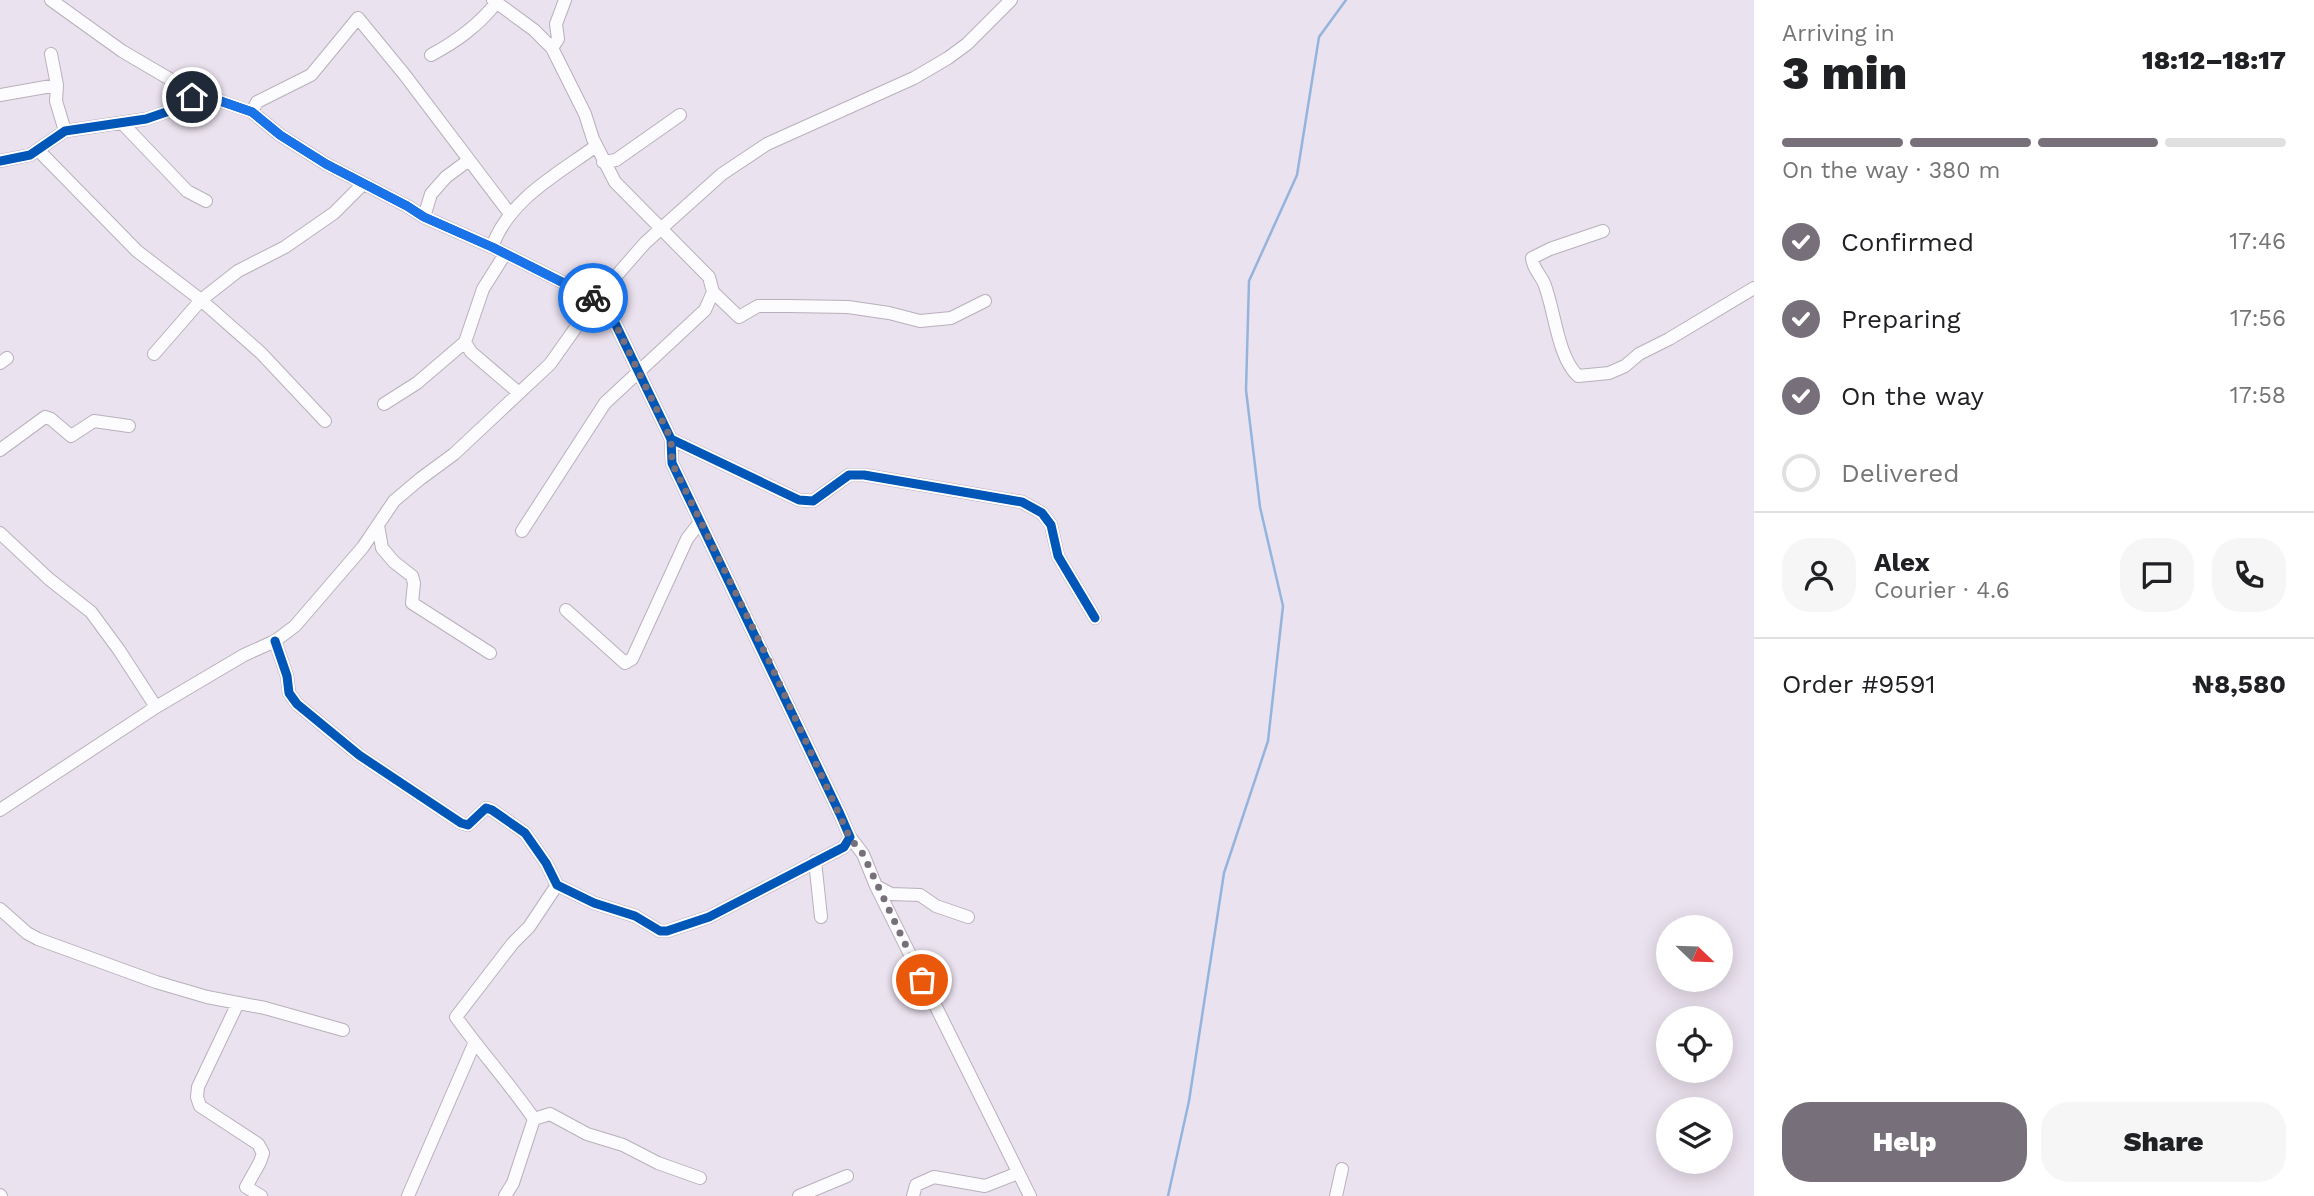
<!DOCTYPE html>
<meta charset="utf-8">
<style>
:root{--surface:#fff;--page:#f6f6f6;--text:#202124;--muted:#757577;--line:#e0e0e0;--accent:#776f7a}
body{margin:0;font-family:"Work Sans",sans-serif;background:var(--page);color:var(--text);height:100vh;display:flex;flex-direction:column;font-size:26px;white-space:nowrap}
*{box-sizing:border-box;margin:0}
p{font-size:23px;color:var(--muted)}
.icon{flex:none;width:38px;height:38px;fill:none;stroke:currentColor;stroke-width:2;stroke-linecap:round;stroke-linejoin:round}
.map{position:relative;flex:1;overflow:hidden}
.drawer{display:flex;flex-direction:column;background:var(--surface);width:560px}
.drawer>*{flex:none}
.needle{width:46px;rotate:113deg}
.controls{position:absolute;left:1656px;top:915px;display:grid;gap:14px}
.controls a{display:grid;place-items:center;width:77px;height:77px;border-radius:50%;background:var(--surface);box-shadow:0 4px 18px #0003;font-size:35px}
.pin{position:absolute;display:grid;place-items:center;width:60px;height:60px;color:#fff;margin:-30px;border:4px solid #fff;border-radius:50%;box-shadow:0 2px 7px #0007}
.courier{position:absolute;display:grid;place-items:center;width:70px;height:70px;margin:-35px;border:5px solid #1a73e8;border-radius:50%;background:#fff;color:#222;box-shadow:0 2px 9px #0007}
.headline em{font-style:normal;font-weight:800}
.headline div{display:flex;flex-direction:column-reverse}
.headline{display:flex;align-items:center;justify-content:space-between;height:119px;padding:0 28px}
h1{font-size:46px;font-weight:800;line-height:52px}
.bar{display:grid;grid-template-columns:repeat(4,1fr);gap:10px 7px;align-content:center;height:84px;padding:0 28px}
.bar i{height:9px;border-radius:5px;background:var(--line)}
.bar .on{background:var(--accent)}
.bar p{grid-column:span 4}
.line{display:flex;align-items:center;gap:18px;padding:0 28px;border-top:2px solid var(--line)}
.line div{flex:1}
.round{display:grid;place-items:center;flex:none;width:74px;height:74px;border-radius:28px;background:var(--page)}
ol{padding:0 28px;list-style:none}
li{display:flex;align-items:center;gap:21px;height:77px}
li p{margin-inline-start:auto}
li .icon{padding:7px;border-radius:50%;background:var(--accent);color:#fff;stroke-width:4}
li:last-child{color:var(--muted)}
li i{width:38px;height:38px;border:4px solid var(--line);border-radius:50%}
.action{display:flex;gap:14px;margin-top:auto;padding:14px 28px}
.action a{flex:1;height:80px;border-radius:28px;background:var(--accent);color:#fff;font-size:28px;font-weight:800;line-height:80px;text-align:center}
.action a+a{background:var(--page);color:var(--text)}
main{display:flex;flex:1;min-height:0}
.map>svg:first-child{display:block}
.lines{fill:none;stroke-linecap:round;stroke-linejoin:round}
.stream{stroke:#94b4de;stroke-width:2.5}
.minor-casing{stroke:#b8b0bb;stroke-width:14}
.minor{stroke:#fcfbfd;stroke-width:12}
.cycleway-casing{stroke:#fff;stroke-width:13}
.cycleway{stroke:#0057b8;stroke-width:9}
.done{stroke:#776f7a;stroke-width:7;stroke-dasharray:0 12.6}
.route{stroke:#1a73e8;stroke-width:9}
</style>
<main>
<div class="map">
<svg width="1754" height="1196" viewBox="0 0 1754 1196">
<rect width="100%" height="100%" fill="#ebe2ef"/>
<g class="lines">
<path class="stream" d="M1168,1196L1189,1101L1224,873L1268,741L1283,606L1260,507L1246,390L1249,281L1297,175L1319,37L1346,0"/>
<g class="minor-casing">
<path id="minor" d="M51,0L122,51L197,95
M493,0L534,30L552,48L585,114L593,139L615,182L709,277L713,292L705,310L605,403L522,531
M552,48L558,39L556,24L565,0
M51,54L57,85L56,101L65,131
M431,55C457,41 478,26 496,3
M0,95L57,85
M252,112L257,102L311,75L358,18L404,74L510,214
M122,123L187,191L206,201
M39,151L137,251L201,300L261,353L325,421
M0,161L30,155L65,131L146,119L175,109L192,97L203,95L252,112L280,135L326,164L407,206L424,217L492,247L596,299
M603,162L616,160L680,115
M424,217L431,194L446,177L469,160
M1603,231L1550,249L1532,258C1533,269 1540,274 1544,283C1555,310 1557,356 1578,376L1609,373L1625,366L1639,354L1669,339L1754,288
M492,247C509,199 558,174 596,146
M505,254L483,289L465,342L471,352L519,393
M713,292L739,317L758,306H789L848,307L889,313L920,321L951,318L985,301
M154,354L201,300L238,271L285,247L334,213L363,184
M0,363L7,358
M384,404L417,383L465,342
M671,439L799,500L813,501L849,475H864L1022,502L1042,513L1051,525L1058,556L1095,618
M0,450L45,417L51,419L71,436L94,421L129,426
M378,525L382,548L394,562L412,576L414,583L412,603L490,653
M0,533L49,579L91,612L119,650L156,707
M566,610L625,663L632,659L687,539L700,522
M275,641L287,676L289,693L297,704L359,755L461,823L468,825L486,808L492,810L525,833L546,863L557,885L594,903L635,916L660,931H667L709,917L844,847L850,837L840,814L672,463L671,439L601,294
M0,810L156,707L244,655L275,641L295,626L363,547L394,501L420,479L454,454L550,364L596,299L645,243L722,174L767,144L914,78L948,58L967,44L1011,0
M850,837L863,854L876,886L1030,1196
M815,861L821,917
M876,886L891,894L920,895L936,906L968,917
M0,909L27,933L38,939L156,982L207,997L265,1008L343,1030
M238,1003L198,1087L197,1097L200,1106L258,1144L263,1153L260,1162L246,1187L261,1196
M534,1119C510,1084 481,1052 456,1017L513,943L529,927L557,885
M534,1119L550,1114L587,1134L623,1145L658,1163L700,1178
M0,1195L1,1196
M408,1196L474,1044
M505,1196L513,1183L534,1119
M799,1196L847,1176
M913,1196L916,1185L934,1177L985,1186L1018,1173
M1336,1196L1342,1169"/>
</g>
<use href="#minor" class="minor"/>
<g class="cycleway-casing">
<path id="cycleway" d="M0,161L30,155L65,131L146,119L175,109L192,97L203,95L252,112L280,135L326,164L407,206L424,217L492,247L596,299
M671,439L799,500L813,501L849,475H864L1022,502L1042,513L1051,525L1058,556L1095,618
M275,641L287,676L289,693L297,704L359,755L461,823L468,825L486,808L492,810L525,833L546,863L557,885L594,903L635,916L660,931H667L709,917L844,847L850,837L840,814L672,463L671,439L601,294"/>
</g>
<use href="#cycleway" class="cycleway"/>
</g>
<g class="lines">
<path class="done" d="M593,298L596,299L601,294L671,439L672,463L770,663L850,838L863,854L922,980"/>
<path class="route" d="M192,97L203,95L252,112L280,135L326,164L407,206L424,217L492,247L593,298"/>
</g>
</svg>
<div class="controls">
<a><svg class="needle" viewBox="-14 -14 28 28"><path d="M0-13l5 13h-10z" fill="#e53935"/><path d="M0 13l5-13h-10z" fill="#757577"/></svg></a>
<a><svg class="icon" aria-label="locate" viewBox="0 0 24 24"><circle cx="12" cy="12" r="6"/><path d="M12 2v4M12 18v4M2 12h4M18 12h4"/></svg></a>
<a><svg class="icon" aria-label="layers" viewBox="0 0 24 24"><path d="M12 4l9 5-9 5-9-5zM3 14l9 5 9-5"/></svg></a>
</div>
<div class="pin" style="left:922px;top:980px;background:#ea580c"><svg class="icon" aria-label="bag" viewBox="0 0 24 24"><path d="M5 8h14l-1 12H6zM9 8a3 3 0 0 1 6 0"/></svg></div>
<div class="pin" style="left:192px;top:97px;background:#1f2937"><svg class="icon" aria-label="home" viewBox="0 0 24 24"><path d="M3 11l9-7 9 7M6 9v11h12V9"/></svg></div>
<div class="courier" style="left:593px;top:298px"><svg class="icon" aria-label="bike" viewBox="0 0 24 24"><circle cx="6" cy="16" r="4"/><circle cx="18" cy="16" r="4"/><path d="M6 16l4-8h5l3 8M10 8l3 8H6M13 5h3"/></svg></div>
</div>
<section class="drawer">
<div class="headline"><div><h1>3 min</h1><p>Arriving in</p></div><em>18:12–18:17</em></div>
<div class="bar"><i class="on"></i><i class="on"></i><i class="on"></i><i></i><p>On the way · 380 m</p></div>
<ol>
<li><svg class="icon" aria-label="check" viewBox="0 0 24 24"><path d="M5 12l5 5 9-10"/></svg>Confirmed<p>17:46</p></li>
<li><svg class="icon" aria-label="check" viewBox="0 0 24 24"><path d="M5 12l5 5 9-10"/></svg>Preparing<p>17:56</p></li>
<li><svg class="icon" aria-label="check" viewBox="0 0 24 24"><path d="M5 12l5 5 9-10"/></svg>On the way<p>17:58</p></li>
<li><i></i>Delivered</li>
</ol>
<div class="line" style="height:126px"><a class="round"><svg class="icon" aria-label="person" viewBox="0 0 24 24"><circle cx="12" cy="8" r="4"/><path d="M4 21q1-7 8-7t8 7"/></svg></a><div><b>Alex</b><p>Courier · 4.6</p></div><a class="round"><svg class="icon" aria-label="chat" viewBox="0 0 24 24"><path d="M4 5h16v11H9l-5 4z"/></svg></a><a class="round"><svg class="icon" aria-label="phone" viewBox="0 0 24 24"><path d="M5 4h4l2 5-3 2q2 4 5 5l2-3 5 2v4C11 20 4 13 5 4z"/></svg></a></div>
<div class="line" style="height:91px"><div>Order #9591</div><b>₦8,580</b></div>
<div class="action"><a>Help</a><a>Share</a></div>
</section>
</main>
